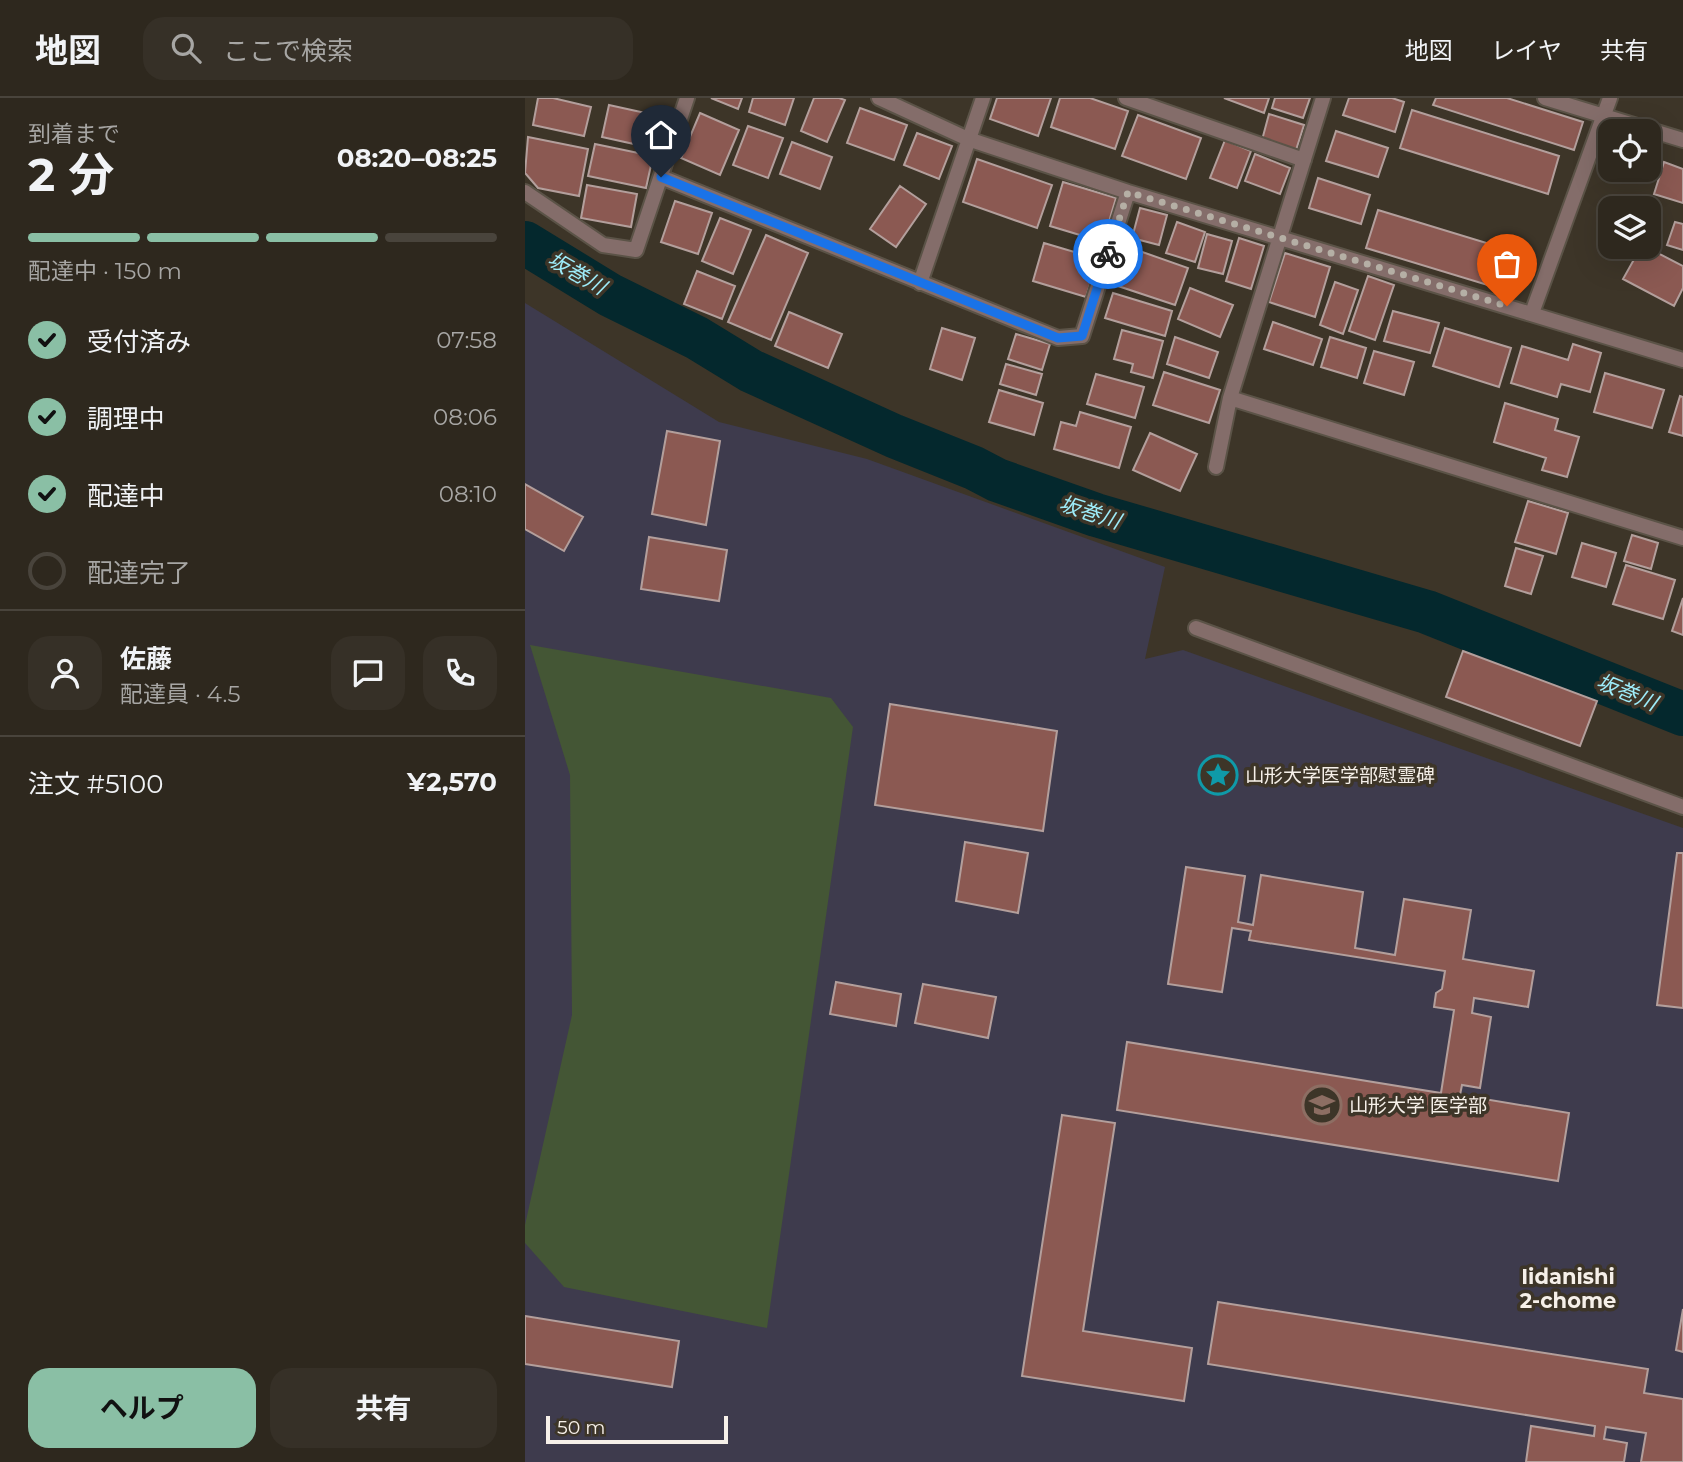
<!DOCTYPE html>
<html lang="ja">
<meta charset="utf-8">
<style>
:root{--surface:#2e281e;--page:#363027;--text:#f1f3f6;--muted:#a7a6a4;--line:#49443c;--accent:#8abfa5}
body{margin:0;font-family:Montserrat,"Noto Sans JP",sans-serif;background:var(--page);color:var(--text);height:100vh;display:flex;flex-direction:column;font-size:26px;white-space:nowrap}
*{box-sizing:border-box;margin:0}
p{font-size:23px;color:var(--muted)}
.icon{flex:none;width:38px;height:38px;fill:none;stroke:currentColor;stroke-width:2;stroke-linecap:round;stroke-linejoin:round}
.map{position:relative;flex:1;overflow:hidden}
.panel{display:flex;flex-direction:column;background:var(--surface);width:525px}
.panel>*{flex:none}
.tools{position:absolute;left:1073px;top:21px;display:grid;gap:14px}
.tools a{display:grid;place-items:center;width:63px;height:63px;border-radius:14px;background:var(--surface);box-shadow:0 7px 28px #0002,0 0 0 2px var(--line);font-size:35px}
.scale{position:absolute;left:21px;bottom:18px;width:182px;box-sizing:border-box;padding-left:7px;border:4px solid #f6f0e9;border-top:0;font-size:19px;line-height:24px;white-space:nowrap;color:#f6f0e9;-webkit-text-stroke:5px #3d3528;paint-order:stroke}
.pin{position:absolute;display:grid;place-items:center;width:60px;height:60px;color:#fff;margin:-72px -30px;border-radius:50% 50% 50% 0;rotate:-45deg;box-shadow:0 0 7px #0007}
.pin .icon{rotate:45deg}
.courier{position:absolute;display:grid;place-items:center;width:70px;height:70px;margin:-35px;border:5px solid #1a73e8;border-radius:50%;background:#fff;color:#222;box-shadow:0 2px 9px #0007}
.headline em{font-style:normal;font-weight:700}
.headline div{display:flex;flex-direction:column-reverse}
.headline{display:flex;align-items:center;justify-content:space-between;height:119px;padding:0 28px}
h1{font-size:46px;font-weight:700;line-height:52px}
.bar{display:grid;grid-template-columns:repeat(4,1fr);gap:10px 7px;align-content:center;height:84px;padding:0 28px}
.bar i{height:9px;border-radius:5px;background:var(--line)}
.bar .active{background:var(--accent)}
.bar p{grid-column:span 4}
.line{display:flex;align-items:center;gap:18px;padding:0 28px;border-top:2px solid var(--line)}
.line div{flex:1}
.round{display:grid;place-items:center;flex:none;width:74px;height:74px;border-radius:21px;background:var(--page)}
ol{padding:0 28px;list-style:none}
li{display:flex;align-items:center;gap:21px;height:77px}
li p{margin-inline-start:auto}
li .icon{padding:7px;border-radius:50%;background:var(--accent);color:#111;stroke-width:4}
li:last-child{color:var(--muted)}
li i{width:38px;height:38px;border:4px solid var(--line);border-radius:50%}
.button{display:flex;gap:14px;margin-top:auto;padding:14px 28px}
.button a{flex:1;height:80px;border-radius:21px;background:var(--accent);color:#111;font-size:28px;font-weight:700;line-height:80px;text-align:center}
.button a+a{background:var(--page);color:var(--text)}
header{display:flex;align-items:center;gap:42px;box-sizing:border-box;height:98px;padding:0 35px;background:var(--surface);border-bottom:2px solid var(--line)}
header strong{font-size:33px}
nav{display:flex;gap:38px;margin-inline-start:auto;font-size:24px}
.search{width:490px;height:63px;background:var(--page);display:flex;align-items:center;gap:18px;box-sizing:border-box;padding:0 24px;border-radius:21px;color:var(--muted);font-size:26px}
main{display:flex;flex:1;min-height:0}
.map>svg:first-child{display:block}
.education{fill:#3e3b4d}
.green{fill:#445635}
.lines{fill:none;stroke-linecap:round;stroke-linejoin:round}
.river{stroke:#04282d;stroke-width:44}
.building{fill:#8b5952;stroke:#b39f9c;stroke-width:2}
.service-casing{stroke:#5b5347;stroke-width:18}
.service{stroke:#846d6a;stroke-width:14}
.done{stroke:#b5afa5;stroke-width:7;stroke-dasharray:0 12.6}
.route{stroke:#1a73e8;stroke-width:9}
.labels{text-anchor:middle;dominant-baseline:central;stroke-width:7;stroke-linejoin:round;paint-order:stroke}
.poi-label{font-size:19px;fill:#f6f0e9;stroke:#3d3528;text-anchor:start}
.water-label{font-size:21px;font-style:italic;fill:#9eecf9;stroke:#3d3528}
.neighbourhood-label{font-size:21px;font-weight:bold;fill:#f6f0e9;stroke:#3d3528}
</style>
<header>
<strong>地図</strong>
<div class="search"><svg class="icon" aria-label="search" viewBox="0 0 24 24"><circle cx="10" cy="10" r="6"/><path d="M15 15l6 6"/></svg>ここで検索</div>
<nav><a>地図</a><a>レイヤ</a><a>共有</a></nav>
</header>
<main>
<section class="panel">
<div class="headline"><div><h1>2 分</h1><p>到着まで</p></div><em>08:20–08:25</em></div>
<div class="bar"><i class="active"></i><i class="active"></i><i class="active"></i><i></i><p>配達中 · 150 m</p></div>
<ol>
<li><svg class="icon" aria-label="check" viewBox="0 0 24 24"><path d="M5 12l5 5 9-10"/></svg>受付済み<p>07:58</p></li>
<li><svg class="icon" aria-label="check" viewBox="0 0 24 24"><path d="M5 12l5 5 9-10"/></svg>調理中<p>08:06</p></li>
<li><svg class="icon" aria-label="check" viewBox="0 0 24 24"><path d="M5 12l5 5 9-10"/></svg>配達中<p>08:10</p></li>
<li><i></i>配達完了</li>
</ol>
<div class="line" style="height:126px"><a class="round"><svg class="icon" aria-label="person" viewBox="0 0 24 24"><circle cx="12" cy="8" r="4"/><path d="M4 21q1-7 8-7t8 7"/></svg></a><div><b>佐藤</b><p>配達員 · 4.5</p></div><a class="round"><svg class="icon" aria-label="chat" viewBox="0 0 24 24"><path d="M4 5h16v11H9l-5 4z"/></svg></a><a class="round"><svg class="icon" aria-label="phone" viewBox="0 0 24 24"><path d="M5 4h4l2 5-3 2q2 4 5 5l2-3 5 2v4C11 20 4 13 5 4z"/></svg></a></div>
<div class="line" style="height:91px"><div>注文 #5100</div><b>¥2,570</b></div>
<div class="button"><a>ヘルプ</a><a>共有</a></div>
</section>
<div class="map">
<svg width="1158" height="1364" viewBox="0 0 1158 1364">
<rect width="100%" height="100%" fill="#3d3528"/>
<path class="education" d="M0,205L194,324L342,361L640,469L620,561L658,552L1158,730V1364H0Z"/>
<path class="green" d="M5,547L306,600L328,629L242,1230L39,1189L0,1145V1127L47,917L45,677Z"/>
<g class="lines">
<path class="river" d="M0,145L85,197L172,240L226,273L369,338L449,370L472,382L571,417L902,514L1158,616"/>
</g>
<path class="building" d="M13,0H28L66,9L59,38L8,27Z
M186,0H217L213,11Z
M228,0H269L260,27L224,14Z
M289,0H314L320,2L302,44L276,33Z
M472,0H526L513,38L465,21Z
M535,0H565L603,13L590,51L526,29Z
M699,0H744L739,15Z
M750,0H785L778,20L747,10Z
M824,0H867L879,4L870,34L818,17Z
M911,0H982L1058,24L1049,52L908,7Z
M84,7L125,16L118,48L77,39Z
M335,10L382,27L369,62L322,45Z
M887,12L1034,58L1023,96L875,50Z
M175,15L214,32L195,77L156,60Z
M744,16L779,27L771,52L737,42Z
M613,17L676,40L661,81L597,58Z
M223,28L258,40L243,80L208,67Z
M811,33L863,50L853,79L801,63Z
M392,35L427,48L414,81L379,67Z
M3,39L63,51L54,98L13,90L0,75Z
M700,42L726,53L712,90L685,80Z
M267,44L307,59L295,91L255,76Z
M70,46L128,58L121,90L63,78Z
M730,56L765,70L755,96L720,83Z
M452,61L527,87L512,130L438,104Z
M1139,64L1158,71V105L1129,96Z
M793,80L845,97L836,126L784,110Z
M538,84L591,100L578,144L525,128Z
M62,87L112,96L106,129L56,120Z
M375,88L401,106L371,149L345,131Z
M150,103L187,115L173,156L136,144Z
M615,110L642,117L634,147L607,140Z
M853,112L1001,157L989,195L841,150Z
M195,120L226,132L208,176L177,163Z
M652,124L680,134L670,164L641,155Z
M1150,124L1158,126V152L1142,147Z
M682,136L707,143L698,176L673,170Z
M241,137L283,155L246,242L203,224Z
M714,140L739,148L726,191L701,183Z
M519,145L573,161L561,199L508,183Z
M603,149L663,170L650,207L590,187Z
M1116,149H1121L1158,168V190L1149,208L1098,181Z
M760,155L805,169L790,219L744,204Z
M172,173L210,188L197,221L159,206Z
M843,178L869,187L850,242L824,233Z
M810,184L833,192L818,236L795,227Z
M665,190L708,207L695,239L653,221Z
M588,195L647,213L640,238L580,220Z
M868,213L914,225L905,255L859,243Z
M264,214L317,236L303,270L250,248Z
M748,224L797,241L788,267L739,251Z
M417,230L450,240L437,282L405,271Z
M920,230L986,250L974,289L908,268Z
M597,232L638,243L628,280L606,274L608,266L589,261Z
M491,236L525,246L517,272L483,261Z
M650,239L693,254L684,280L642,266Z
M805,239L841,250L832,280L796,269Z
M1048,246L1076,255L1065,294L1036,286L1032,299L986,285L997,248L1043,262Z
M849,253L889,264L879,297L839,285Z
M481,266L517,276L511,297L475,286Z
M639,274L695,292L684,325L628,307Z
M1080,275L1139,292L1127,330L1069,314Z
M571,276L619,289L610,320L562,306Z
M474,292L518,305L509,337L464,324Z
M1155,298L1158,299V338L1144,334Z
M980,305L1033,321L1030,332L1054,339L1042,379L1017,372L1021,360L969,344Z
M555,314L606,329L594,370L529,351L536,324L551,328Z
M142,333L195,343L181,427L127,416Z
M625,335L672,356L655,393L608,372Z
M0,386L58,419L39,453L0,431Z
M1003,403L1043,415L1031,456L990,444Z
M1107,437L1133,445L1126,471L1099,463Z
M124,439L202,452L194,503L116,491Z
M1057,445L1091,455L1081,489L1047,479Z
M991,450L1018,458L1006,496L980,488Z
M1101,467L1150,482L1138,521L1088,506Z
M1158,500V537L1147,533Z
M938,553L1072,603L1055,648L921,599Z
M365,606L532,633L518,733L350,707Z
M440,744L503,755L493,815L431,803Z
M1152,755H1158V910L1132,907Z
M661,769L720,778L713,824L728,827L736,777L838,794L830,850L870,857L879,801L946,812L938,861L1009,873L1003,909L949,900L947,915L966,919L955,990L937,987L935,997L1044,1015L1033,1083L592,1012L602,944L916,995L929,912L909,909L911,895L917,891L920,873L724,842L726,833L707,830L697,894L643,886Z
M311,884L376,896L371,928L305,916Z
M398,886L471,899L463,940L390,925Z
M537,1017L590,1025L558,1233L667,1250L659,1303L497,1278Z
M693,1204L1123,1271L1119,1295L1158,1301V1364H1116L1121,1335L1081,1329L1079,1341L1102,1345L1099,1364H1001L1006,1328L1069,1338L1070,1328L683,1266Z
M1158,1211V1254L1151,1252Z
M0,1218L154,1243L147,1289L0,1266Z"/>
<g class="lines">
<g class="service-casing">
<path id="service" d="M354,0L443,41L603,94L1158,262
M601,0L779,62
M1020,0L1158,42
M136,79L533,240L557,238L603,94
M0,94L78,147L111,152L162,0
M395,185L458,0
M1007,215L1085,0
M705,300L1158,440
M691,369L705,300L798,0
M671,530L1158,709"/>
</g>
<use href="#service" class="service"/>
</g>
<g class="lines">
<path class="done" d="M583,156L603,94L982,208"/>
<path class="route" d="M136,79L533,240L557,238L583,156"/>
</g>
<defs>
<g id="sight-ring" transform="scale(2.0125)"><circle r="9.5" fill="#3d3528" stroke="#0f9aa8" stroke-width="1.5"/><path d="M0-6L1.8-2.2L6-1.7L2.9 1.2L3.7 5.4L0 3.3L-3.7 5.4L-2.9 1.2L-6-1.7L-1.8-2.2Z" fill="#0f9aa8"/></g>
<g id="university-ring" transform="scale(2.0125)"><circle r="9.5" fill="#3d3528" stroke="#8d6e63" stroke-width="1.5"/><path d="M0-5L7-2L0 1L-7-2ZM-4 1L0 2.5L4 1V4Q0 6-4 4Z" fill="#8d6e63"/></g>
</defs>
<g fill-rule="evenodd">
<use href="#sight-ring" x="693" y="677"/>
<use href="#university-ring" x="797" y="1007"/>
</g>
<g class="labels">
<g class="poi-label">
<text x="720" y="677">山形大学医学部慰霊碑</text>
<text x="824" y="1007">山形大学 医学部</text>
</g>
<g class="water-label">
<text transform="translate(52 175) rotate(30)">坂巻川</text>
<text transform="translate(565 414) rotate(18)">坂巻川</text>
<text transform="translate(1102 594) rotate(22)">坂巻川</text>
</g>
<g class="neighbourhood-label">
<text x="1043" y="1178">Iidanishi<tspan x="1043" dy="24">2-chome</tspan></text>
</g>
</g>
</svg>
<div class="tools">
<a><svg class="icon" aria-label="locate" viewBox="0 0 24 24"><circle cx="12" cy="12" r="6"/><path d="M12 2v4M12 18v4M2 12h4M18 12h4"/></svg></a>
<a><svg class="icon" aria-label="layers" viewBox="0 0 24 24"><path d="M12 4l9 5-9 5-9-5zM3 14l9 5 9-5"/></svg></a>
</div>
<div class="scale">50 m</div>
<div class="pin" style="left:982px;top:208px;background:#ea580c"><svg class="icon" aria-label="bag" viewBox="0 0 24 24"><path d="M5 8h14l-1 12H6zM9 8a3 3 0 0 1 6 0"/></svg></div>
<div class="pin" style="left:136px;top:79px;background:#1f2937"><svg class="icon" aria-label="home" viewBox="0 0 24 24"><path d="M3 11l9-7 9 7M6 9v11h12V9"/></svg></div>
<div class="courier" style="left:583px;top:156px"><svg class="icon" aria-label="bike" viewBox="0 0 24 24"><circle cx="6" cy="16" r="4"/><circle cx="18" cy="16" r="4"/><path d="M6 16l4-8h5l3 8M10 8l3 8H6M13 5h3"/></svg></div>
</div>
</main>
